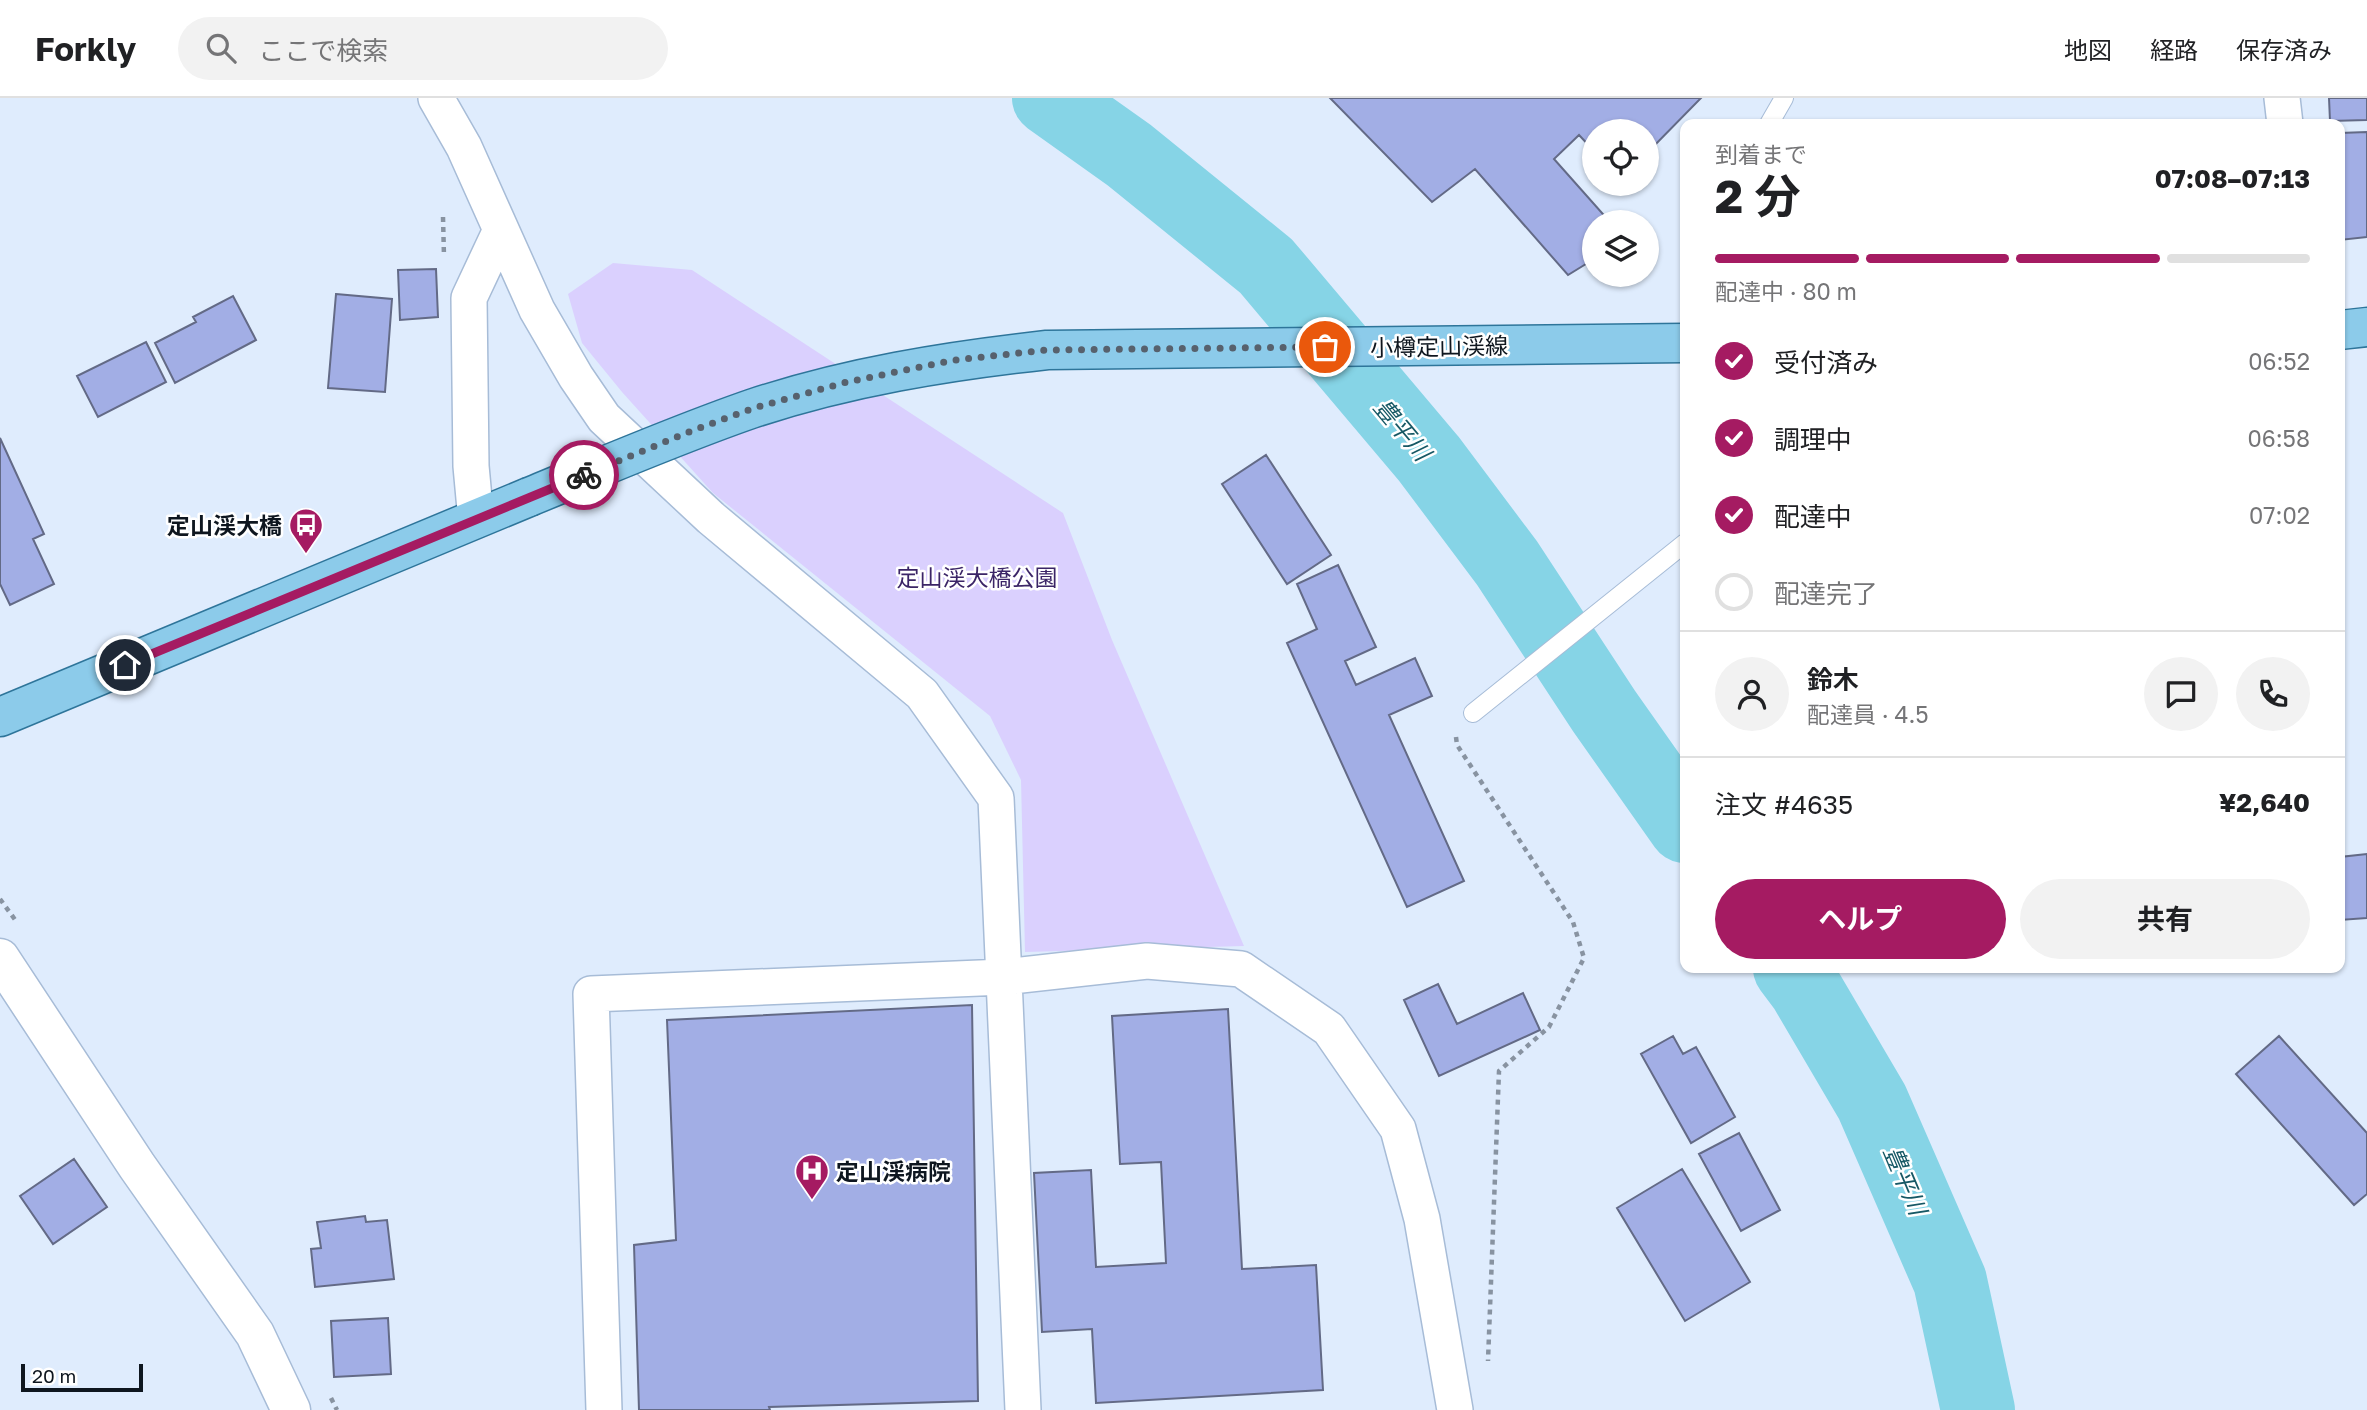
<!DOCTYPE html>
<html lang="ja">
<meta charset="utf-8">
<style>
:root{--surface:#fff;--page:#f2f2f2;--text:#202124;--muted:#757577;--line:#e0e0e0;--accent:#a51b62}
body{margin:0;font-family:"Golos Text","Noto Sans JP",sans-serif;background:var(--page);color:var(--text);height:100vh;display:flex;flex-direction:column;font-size:26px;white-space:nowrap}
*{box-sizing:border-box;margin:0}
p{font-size:23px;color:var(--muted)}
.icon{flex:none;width:38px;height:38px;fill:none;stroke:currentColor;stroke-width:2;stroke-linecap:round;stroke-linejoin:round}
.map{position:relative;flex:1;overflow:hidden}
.side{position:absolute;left:1680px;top:21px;width:665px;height:854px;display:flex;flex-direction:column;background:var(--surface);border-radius:14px;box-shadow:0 2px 5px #0004}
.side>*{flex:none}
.buttons{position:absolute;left:1582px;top:21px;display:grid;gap:14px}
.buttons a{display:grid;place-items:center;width:77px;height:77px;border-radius:50%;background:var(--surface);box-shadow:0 2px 5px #0004;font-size:35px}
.scale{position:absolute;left:21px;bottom:18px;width:122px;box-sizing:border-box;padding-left:7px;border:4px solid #0e161f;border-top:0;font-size:19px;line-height:24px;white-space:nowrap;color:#0e161f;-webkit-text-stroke:5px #fff;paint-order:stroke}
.pin{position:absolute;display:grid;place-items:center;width:60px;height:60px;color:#fff;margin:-30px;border:4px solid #fff;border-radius:50%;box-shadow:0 2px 7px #0007}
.courier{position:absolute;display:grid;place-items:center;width:70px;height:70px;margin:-35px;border:5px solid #a51b62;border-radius:50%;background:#fff;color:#222;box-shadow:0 2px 9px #0007}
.summary em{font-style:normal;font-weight:700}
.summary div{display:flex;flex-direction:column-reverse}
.summary{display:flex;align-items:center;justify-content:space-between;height:119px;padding:0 35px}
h1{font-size:46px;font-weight:700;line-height:52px}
.bar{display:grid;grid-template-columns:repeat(4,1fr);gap:10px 7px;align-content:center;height:84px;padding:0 35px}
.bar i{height:9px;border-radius:5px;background:var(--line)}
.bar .current{background:var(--accent)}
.bar p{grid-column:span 4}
.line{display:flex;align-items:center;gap:18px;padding:0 35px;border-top:2px solid var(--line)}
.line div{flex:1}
.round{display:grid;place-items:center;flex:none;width:74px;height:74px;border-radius:37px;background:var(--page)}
ol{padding:0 35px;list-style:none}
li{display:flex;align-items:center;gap:21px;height:77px}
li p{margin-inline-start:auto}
li .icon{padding:7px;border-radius:50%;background:var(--accent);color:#fff;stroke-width:4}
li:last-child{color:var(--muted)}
li i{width:38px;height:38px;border:4px solid var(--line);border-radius:50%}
.primary-button{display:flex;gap:14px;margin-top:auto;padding:14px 35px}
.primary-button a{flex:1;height:80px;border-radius:42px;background:var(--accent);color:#fff;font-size:28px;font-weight:700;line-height:80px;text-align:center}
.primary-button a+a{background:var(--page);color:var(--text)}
header{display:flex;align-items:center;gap:42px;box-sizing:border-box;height:98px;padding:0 35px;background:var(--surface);border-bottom:2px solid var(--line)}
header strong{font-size:33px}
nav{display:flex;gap:38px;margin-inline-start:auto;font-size:24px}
.search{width:490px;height:63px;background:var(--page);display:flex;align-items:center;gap:18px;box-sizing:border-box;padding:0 24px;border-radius:38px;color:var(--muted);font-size:26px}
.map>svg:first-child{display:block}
.green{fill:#dad0fe}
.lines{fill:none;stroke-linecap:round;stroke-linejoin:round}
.river{stroke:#86d4e6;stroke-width:74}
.building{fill:#a2aee5;stroke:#636a86;stroke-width:2}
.service-casing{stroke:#a7bcd7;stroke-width:20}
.minor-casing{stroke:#a7bcd7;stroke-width:38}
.tertiary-casing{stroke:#a7bcd7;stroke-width:41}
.primary-casing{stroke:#2e759a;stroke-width:41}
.path{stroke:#8893a1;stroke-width:4.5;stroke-dasharray:5 5;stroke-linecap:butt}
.service{stroke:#fff;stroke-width:18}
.minor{stroke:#fff;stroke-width:35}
.tertiary{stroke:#fff;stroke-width:38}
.primary{stroke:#8ccbea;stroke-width:38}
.primary-bridge-casing{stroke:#2e759a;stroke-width:41;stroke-linecap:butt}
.primary-bridge{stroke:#8ccbea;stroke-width:38}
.done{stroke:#57616d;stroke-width:7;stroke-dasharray:0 12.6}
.route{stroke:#a51b62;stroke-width:9}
.labels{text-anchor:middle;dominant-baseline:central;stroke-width:5;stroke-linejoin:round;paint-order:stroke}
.street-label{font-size:23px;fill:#0e161f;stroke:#fff}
.poi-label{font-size:23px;font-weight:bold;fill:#0e161f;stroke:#fff;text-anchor:end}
.park-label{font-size:23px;fill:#3b2567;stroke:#fff}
.water-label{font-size:24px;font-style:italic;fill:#165865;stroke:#fff}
</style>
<header>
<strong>Forkly</strong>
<div class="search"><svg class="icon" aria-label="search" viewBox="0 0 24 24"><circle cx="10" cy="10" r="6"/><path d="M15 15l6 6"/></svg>ここで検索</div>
<nav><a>地図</a><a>経路</a><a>保存済み</a></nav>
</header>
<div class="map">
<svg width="2367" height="1312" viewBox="0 0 2367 1312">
<rect width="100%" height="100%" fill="#dfecfd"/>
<path class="green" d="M613,165L692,172L1063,415L1112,542L1244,848L1025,854L1021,682L990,618L713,395L622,294L582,245L568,196Z"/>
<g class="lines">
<path class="river" d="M1049,0L1129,57L1266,168L1429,361L1507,465L1604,613L1685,728
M1790,870L1805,890L1872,1004L1950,1183L1978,1312"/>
</g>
<path class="building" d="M1330,0H1701L1647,55V33H1594V53L1579,37L1554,61L1610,124H1594V161L1568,177L1475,71L1432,104Z
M2329,0H2367V22L2330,23Z
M2367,34V139L2340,142V35Z
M436,171L438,219L400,222L398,172Z
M336,196L392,201L385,294L328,290Z
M233,198L256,242L175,285L155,245L196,224L193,219Z
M146,244L166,284L98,319L77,278Z
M0,340L44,436L33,441L54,486L10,507L0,486Z
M1266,357L1331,457L1287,486L1222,386Z
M1338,467L1376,549L1345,563L1356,587L1415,560L1432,598L1389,617L1464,783L1407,809L1287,545L1317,531L1297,486Z
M2367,756V820L2340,822V759Z
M1438,886L1457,926L1523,895L1540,932L1439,978L1404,902Z
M972,907L978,1303L769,1309L770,1312H639L634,1147L676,1142L667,922Z
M1228,911L1242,1171L1316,1167L1323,1292L1096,1305L1092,1231L1042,1234L1034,1075L1091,1072L1096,1169L1166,1165L1161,1064L1120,1066L1112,918Z
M1673,938L1683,956L1696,949L1735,1019L1691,1045L1641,956Z
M2279,938L2367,1035V1096L2354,1107L2236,976Z
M1739,1035L1780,1112L1741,1133L1699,1056Z
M74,1061L107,1109L53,1146L20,1098Z
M1682,1071L1750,1184L1685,1223L1617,1110Z
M365,1118L366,1124L387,1122L394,1181L315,1189L311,1151L321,1150L317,1124Z
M388,1220L391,1276L334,1279L331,1223Z"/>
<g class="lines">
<g class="service-casing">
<path id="service" d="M1769,26L1784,0
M1473,615L1685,445"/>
</g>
<g class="minor-casing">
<path id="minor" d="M436,0L464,49L537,212L576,279L604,320L711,420L922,596L996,700L1023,1312
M2282,0L2285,26
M476,422L471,368L469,200L500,134
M604,1312L591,896L1004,879L1147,863L1241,871L1329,931L1398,1031L1422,1121L1455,1312"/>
</g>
<g class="tertiary-casing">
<path id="tertiary" d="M0,860L137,1068L255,1236L291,1312"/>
</g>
<g class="primary-casing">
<path id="primary" d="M2340,232L2367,229
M0,619L529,399"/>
</g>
<path class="path" d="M443,119L444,159
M1456,639L1457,647L1573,824L1584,860L1549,929L1499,973L1488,1263
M0,801L16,823
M331,1300L337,1312"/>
<use href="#service" class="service"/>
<use href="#minor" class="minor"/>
<use href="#tertiary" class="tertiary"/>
<use href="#primary" class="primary"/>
<g class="primary-bridge-casing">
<path id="primary-bridge" d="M529,399C602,369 676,337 751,311C847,279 947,263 1047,252L1685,245"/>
</g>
<use href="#primary-bridge" class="primary-bridge"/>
</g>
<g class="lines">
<path class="done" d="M584,377L694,332L754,310L847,284L955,262L1047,252L1325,249"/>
<path class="route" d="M125,567L584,377"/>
</g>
<defs>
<g id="bus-pin" transform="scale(1.75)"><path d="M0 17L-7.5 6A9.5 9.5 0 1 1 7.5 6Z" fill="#a51b62" stroke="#fff"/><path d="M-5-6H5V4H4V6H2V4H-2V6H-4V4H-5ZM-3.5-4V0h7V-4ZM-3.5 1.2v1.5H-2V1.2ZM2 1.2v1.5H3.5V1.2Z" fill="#fff"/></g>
<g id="hospital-pin" transform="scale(1.75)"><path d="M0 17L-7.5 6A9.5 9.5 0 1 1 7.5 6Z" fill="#a51b62" stroke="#fff"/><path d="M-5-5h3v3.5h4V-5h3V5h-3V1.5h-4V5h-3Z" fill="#fff"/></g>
</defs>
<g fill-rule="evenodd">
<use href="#bus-pin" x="306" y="427"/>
<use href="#hospital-pin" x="812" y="1073"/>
</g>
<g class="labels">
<g class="street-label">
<text transform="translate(1439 248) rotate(-1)">小樽定山渓線</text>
</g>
<g class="poi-label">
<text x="282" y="427">定山渓大橋</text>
<text x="836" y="1073" text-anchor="start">定山渓病院</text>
</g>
<g class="park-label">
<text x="977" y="479">定山渓大橋公園</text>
</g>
<g class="water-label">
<text transform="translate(1403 331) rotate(50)">豊平川</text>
<text transform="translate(1906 1082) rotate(67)">豊平川</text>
</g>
</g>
</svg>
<div class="buttons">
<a><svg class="icon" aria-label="locate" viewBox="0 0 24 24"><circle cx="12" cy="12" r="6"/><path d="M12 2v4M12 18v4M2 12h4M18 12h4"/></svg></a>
<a><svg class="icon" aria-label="layers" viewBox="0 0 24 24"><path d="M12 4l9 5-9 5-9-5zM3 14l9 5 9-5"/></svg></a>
</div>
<div class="scale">20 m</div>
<div class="pin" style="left:1325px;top:249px;background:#ea580c"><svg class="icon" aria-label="bag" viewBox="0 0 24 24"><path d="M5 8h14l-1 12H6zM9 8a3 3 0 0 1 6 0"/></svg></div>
<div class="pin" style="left:125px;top:567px;background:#1f2937"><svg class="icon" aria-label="home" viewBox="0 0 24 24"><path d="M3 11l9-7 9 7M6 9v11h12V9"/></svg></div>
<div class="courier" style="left:584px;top:377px"><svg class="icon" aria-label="bike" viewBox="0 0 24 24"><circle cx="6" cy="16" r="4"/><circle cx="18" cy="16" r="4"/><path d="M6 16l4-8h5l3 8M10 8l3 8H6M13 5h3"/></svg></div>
<section class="side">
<div class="summary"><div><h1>2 分</h1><p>到着まで</p></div><em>07:08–07:13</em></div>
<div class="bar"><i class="current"></i><i class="current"></i><i class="current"></i><i></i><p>配達中 · 80 m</p></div>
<ol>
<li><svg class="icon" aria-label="check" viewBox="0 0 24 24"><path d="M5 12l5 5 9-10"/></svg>受付済み<p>06:52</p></li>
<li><svg class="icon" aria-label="check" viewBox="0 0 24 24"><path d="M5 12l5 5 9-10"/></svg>調理中<p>06:58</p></li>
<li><svg class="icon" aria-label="check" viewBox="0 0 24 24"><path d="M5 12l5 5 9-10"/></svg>配達中<p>07:02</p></li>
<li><i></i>配達完了</li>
</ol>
<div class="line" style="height:126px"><a class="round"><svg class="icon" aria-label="person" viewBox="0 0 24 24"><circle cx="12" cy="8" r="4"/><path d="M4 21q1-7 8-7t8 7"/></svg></a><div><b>鈴木</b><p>配達員 · 4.5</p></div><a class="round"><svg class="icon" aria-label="chat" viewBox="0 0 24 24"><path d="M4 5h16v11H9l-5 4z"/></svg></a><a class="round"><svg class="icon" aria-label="phone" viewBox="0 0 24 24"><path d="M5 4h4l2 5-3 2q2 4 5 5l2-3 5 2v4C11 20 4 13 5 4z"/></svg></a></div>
<div class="line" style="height:91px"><div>注文 #4635</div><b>¥2,640</b></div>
<div class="primary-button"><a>ヘルプ</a><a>共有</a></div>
</section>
</div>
